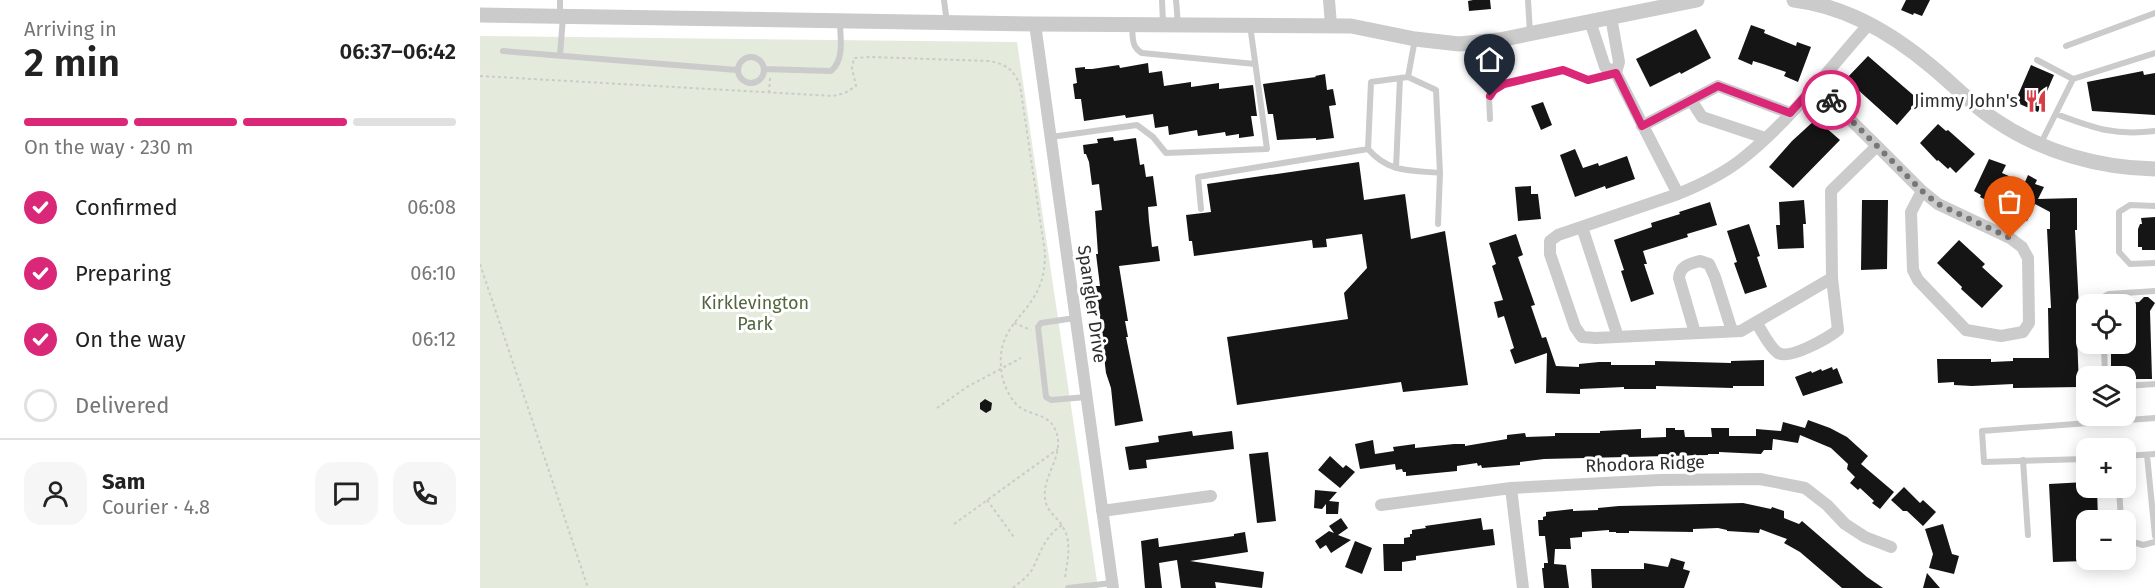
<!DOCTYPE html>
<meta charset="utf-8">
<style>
:root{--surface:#fff;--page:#f6f6f6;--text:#222;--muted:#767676;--line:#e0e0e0;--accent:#db2777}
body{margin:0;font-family:"Fira Sans",sans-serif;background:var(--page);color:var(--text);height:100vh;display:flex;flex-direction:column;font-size:22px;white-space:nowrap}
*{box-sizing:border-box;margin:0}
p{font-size:20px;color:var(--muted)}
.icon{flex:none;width:33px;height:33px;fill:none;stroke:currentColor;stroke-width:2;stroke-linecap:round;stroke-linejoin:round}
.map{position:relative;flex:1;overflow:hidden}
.side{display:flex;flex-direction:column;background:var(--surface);width:480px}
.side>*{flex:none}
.tools{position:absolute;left:1596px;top:294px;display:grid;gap:12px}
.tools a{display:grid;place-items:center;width:60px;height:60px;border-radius:12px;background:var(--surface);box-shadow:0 3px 15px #0003;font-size:30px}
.pin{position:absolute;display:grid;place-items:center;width:51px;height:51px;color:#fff;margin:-62px -26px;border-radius:50% 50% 50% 0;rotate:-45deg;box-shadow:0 0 6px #0007}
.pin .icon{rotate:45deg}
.courier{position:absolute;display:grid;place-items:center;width:60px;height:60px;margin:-30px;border:4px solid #db2777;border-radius:50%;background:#fff;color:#222;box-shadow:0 2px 8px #0007}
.head em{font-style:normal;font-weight:600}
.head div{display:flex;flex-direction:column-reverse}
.head{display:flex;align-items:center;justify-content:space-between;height:102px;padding:0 24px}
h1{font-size:39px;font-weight:600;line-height:45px}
.bar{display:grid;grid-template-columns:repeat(4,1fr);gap:9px 6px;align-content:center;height:72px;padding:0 24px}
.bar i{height:8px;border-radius:4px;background:var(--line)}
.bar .current{background:var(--accent)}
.bar p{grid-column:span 4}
.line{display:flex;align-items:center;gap:15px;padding:0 24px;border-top:2px solid var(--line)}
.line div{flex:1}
.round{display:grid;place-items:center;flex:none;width:63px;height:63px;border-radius:18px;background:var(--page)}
ol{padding:0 24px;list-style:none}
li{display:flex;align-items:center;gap:18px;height:66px}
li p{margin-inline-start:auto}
li .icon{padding:6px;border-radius:50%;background:var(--accent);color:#fff;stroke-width:4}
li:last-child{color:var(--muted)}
li i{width:33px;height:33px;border:3px solid var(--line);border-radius:50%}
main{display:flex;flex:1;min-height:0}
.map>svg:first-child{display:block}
.park{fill:#e4ebdd}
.building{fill:#151515}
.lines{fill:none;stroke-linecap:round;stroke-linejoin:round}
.path{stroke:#cbcbcb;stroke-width:2;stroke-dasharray:3 3;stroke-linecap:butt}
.service{stroke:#cbcbcb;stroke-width:6}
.minor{stroke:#cbcbcb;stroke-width:12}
.tertiary{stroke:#cbcbcb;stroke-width:15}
.done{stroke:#777;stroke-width:6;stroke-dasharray:0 10.8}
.route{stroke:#db2777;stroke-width:8}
.labels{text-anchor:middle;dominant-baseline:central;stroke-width:6;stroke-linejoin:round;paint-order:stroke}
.poi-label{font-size:18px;fill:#2e2e2e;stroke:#fff;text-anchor:end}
.park-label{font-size:18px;fill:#51673f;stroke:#fff}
.street-label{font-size:18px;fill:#2e2e2e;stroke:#fff}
</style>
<main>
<section class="side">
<div class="head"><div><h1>2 min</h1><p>Arriving in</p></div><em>06:37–06:42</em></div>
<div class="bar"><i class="current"></i><i class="current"></i><i class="current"></i><i></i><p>On the way · 230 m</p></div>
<ol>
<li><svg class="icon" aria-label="check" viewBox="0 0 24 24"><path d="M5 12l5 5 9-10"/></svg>Confirmed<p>06:08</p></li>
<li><svg class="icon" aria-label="check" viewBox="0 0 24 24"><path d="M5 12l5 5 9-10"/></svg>Preparing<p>06:10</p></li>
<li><svg class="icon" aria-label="check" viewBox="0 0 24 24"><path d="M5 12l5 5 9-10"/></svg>On the way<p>06:12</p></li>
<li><i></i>Delivered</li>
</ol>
<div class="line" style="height:108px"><a class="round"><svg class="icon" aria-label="person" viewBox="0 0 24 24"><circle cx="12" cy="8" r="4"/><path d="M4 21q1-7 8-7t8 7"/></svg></a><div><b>Sam</b><p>Courier · 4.8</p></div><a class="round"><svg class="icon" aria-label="chat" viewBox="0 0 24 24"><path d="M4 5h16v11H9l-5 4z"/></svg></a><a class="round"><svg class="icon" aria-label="phone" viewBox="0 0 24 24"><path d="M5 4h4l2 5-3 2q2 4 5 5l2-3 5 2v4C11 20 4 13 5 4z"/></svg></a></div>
</section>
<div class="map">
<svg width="1675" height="588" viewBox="0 0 1675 588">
<rect width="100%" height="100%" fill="#fff"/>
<path class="park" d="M0,36L537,42L618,588H0Z"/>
<path class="building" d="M993,0H1010L1011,9L989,11L988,1Z
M1426,0H1450L1442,16L1434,13L1433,15L1421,10Z
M1271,25L1285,30L1284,33L1316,46L1317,42L1331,47L1318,82L1304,76L1306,72L1283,64L1273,61L1272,65L1258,59Z
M1216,29L1231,58L1201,74L1200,72L1170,87L1156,59Z
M1388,56L1439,100L1417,125L1366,79Z
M668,63L669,73L682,71L684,86L711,82V87L739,83V89L773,85L777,116H771L774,136L759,138V134L746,136L745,132L718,136L717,130L689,135L688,126L675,128L673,114L646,118L645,115L604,121L601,99H595L593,84L597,83L595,68L605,67V69H612L639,65L640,68Z
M1551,65L1574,75L1558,112L1535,102Z
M1663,71L1664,75L1675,73V115L1612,111L1607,82Z
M845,74L847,90L853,89L856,105L849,106L854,138L836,140V138L797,140L793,114H788L783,84L836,77L835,76Z
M1063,102L1072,125L1061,130L1051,106Z
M1336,119L1360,140L1313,188L1289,167L1312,141Z
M1458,124L1466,131L1468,130L1495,154L1476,173L1470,167L1468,169L1458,160L1457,161L1440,143Z
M633,137L634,141L656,138L660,165L664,164L666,177L673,176L677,206L668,207L669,221L672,247L678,246L680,261L639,266L648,321H645L648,337H646L663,421L635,426L631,388L626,373L620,323H621L615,286H620L616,254H618L615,211L622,210L619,184L612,185L609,162L606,154H604L603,145L618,143L617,139Z
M1095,149L1103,168L1118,163L1119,166L1147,156L1155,179L1126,189L1125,186L1095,197L1080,155Z
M1509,159L1526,165L1522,173L1540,181V179L1545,182L1548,175L1557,180L1555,184L1564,187L1558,199L1597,198V230H1595L1599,308H1596L1599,387L1533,388V384L1492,386L1474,385V382L1458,383L1457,359H1511V362L1533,361V358H1569L1568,308H1571L1567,229H1570V212L1555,204L1547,221L1542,219L1541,221L1529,216L1532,210L1511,200L1510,202L1500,197L1501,195L1494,191Z
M879,162L884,200L925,194L931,239L965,231L988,385L923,392L921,382L757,405L747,337L868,319L864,293L887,268L882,234L846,239L847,247L833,248L832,240L714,256L712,241H709L706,215L731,212L727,184Z
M1051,186V194H1058L1061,219L1038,221L1035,187Z
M1324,200L1326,224H1323L1324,248L1298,249L1296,225H1300L1299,202Z
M1382,200H1408L1407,269L1381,270Z
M1230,202L1237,225L1207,234L1208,237L1163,251L1167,264H1164L1174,294L1151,302L1141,271L1144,270L1134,240L1172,227L1171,223L1200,214L1199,212Z
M1675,217V250H1662V247H1658V229L1660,224H1662L1661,218Z
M1269,224L1280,256L1277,257L1287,287L1265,294L1254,263L1257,262L1247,231Z
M1036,234L1043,255L1038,257L1055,305L1051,306L1062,338L1066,337L1076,366L1099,367V364L1119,362H1131V365H1175V361L1251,363V361L1284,360V386H1253V388L1176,386V389H1144V387L1100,389V394L1066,393L1067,353L1035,364L1030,350L1034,348L1024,316L1018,318L1014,302L1023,300L1012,266L1016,264L1009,243Z
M1479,240L1505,264L1502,267L1523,286L1502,308L1481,289L1482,287L1457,263Z
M1664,297H1668L1675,303L1670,311L1672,379H1646V376H1631V344H1646V303L1659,302Z
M1352,367L1353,370L1357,368L1363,383L1323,396L1315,377L1331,371L1332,373L1341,369L1342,371Z
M505,399L512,403L511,410L506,413L500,409V403Z
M1328,420L1350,428L1367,437L1388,456L1381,464L1414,492L1400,509L1392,503L1394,501L1380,488L1378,490L1370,483L1375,477L1367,469L1368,464L1351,448L1320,435L1318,443L1293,439L1292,450H1284L1281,454L1239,452V454H1228V455L1064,459L1040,462V465L1002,468L1001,465L998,466L997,463L977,466V471L926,476V472H923L922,469L916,470L915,464L880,469L875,444L893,440L895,454L914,451L913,447L935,444V448L974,444H985V446L1027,439V435L1045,433L1046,437L1075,436V433H1120V431L1161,429V438L1186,437V428H1195V430H1204L1205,437H1232L1231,428H1249V436H1276V429L1301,431L1303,422L1325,428Z
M712,431L713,436L752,431L754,449L666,460L667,468L649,470L645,447L679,442L678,436Z
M788,452L796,521L777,523L769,454Z
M850,456L863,468L866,465L875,472L860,488L838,470Z
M1606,482V488H1617L1618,520H1606V561L1573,562L1569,484Z
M1424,487L1440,503L1443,500L1456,512L1443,526L1427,511H1423L1411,500Z
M835,490L857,492L849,501L859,502L858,514H846V504L842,509L834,508Z
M1263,503L1291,509L1292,507L1304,511V518L1319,524L1322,521L1387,577L1403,588H1362L1320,552L1304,543L1307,539L1280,529L1279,533L1247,531V530L1238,528L1213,529V532L1149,531V533H1136V532H1129V530L1102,532V537L1090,538L1091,549H1075L1074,564L1086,565L1089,588H1064L1062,568H1064V563H1068L1065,536H1059L1058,520H1063V517L1066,516V512L1093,509V511L1118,510V508L1139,506Z
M861,518L868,528L858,535L871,540L851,553L846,545L840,549L835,541L849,531L854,533L849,526Z
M1001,518L1003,530L1013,529L1015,545L936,556V560L922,562V571H904L903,544H924V538L930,537V534H932V530L946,528L945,526Z
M1463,524L1472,554L1479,556L1474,574L1449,568L1453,554L1445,529Z
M765,532L768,552L710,561L784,572L782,588L735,582L736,588H701L697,560L679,563L682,588H665L661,541L678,538L679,547L754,536V534Z
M875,541L892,548L882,574L865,567Z
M1191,558L1205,562L1203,569L1210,571L1204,588H1112L1111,569H1164V563L1188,567Z
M1447,573L1460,588H1443Z"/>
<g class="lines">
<path class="path" d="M0,76L353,96L365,93L376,86L372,68L374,58L391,57L509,61C526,64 533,69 540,85L565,253C565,265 564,274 560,285C546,320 514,327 522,375C524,386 532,404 543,409C553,415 567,415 574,427C588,453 562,474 565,498C566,512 579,518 584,529C592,544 587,562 585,578
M289,93L290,78
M0,264L108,588
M534,323L551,330
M457,408L487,387L541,358
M507,500L534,537
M474,524L578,449
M533,588C540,582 549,576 553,568C562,549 564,538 582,525"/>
<path class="service" d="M464,0L467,23
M682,0L683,23
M696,0L698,24
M1048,0L1050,33
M80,16V0
M652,25C653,37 651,47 662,53L775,64
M1586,46L1675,13
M23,51L257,70
M80,55L83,17
M258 70a13 13 0 1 1 26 0a13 13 0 1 1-26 0Z
M1557,60L1593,79L1675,53
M284,69L351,71C365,59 360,38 360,22
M928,77L956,90L960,173C929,170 909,173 888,149L891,82Z
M928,77L935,39
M1576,114C1614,128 1633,136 1675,131
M1010,119L1009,96L1014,90L1024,84L1083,70L1108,80L1136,74
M571,137L657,125L673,137L686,153L787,149L770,25
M1560,145L1593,79
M916,168L920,78
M1675,206L1650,205L1639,212V252L1650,264L1675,263
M721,209L718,177L888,149
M958,224L960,173
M1624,304L1625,296L1629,294L1675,291
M595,318L561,323L558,327L566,397L571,400L607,397
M1624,344L1625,376
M1646,386L1675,384
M1667,455L1675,536
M1646,456L1675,454
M1606,459L1504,462L1502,431L1675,418
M1543,460L1548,535
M1639,488L1641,520
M1646,540L1663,545L1675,542
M588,588L632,583"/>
<path class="minor" d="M849,0L851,25
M1131,17L1139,62L1136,73L1139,79L1198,194C1220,185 1243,174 1262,159C1310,121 1348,70 1389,24
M1110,21L1125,67L1136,73
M555,24L633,588
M1211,100L1222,117L1285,138
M1162,126L1238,86L1310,113
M1397,146L1442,191L1458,204L1530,238L1542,247L1548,258L1549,323L1543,332L1521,336L1486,330L1438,280L1433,270L1431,212L1442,191
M1198,194L1078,235L1070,241V254L1095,327L1102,337L1116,338L1261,331L1352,278L1351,191L1397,146L1335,85
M1102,227L1138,337
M1276,322C1282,331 1289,347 1298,353C1310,360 1348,338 1358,330L1352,278
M1215,333L1199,278C1200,266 1209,264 1220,261L1229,264L1235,277L1252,331
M1031,488L1043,588
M901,505L1031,488L1180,480L1280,479L1325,488L1347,505L1365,524L1385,537L1411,547
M622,511L731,496"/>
<path class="tertiary" d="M1314,0C1365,6 1413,34 1452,67C1474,85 1492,105 1515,120C1562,152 1619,168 1675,169
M0,15L555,24L871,26L935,39L979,44L1019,40L1217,0"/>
</g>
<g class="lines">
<path class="done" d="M1351,100L1442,191L1458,204L1530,238"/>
<path class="route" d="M1010,96L1014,90L1024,84L1083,70L1108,80L1136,73L1162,126L1238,86L1310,113L1335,85L1351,100"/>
</g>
<defs>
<g id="restaurant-bare" transform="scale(1.8)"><path d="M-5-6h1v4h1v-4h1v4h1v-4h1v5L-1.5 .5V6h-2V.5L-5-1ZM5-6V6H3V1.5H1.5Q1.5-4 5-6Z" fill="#da3c47" stroke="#fff" stroke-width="2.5" paint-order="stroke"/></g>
</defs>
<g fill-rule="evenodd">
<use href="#restaurant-bare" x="1556" y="101"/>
</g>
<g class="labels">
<g class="poi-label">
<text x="1538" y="101">Jimmy John's</text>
</g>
<g class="park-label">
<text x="275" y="303">Kirklevington<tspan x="275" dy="21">Park</tspan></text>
</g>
<g class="street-label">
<text transform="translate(612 304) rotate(82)">Spangler Drive</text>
<text transform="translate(1165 464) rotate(-2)">Rhodora Ridge</text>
</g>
</g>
</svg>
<div class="tools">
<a><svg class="icon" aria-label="locate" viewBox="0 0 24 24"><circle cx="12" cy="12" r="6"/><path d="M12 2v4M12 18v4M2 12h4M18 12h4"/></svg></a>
<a><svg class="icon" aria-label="layers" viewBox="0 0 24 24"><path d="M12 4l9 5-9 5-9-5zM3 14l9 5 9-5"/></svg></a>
<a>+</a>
<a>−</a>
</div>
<div class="pin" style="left:1530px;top:238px;background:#ea580c"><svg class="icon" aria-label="bag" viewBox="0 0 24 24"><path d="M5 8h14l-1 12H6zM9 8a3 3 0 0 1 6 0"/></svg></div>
<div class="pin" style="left:1010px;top:96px;background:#1f2937"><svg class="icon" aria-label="home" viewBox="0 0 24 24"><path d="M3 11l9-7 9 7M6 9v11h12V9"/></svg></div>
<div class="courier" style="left:1351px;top:100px"><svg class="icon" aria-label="bike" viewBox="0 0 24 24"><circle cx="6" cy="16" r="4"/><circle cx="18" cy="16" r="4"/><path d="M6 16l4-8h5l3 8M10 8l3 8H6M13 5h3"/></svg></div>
</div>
</main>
